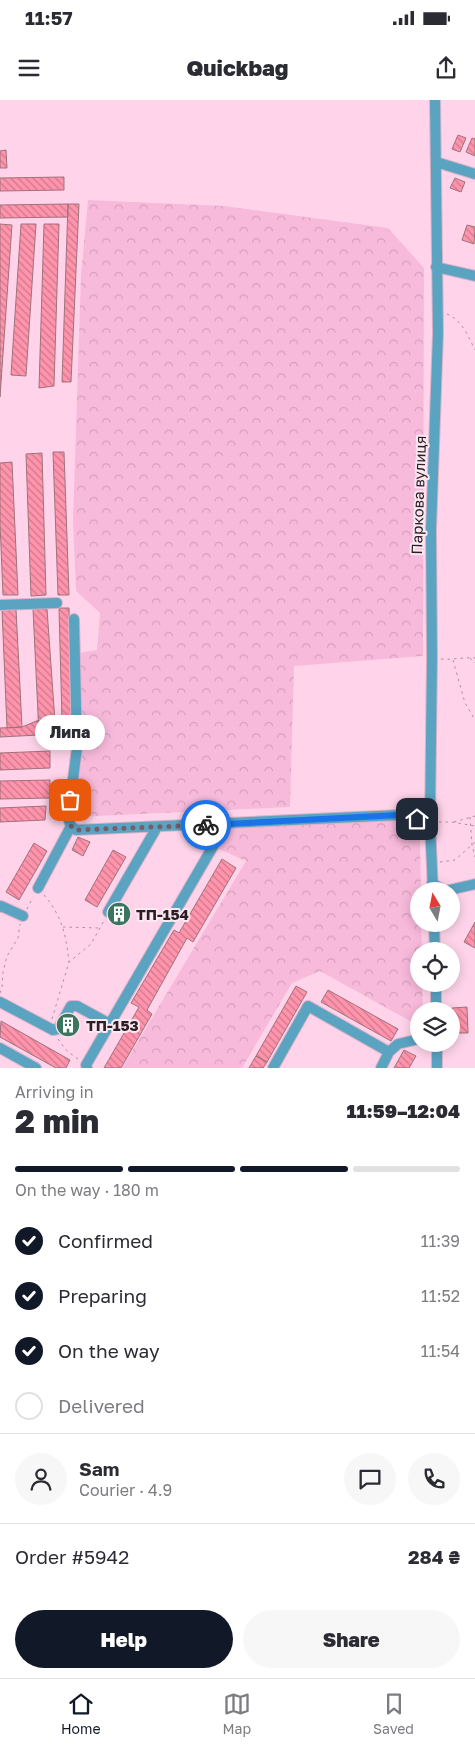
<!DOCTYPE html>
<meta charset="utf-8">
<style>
:root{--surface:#fff;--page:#f7f7f7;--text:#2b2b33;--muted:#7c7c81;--line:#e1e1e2;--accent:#111827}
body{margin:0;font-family:"Golos Text",sans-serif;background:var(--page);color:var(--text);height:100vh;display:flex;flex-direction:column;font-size:19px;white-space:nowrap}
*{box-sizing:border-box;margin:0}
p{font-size:16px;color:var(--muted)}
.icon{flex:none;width:28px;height:28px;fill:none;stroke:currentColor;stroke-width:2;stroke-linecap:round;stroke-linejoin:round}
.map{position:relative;height:968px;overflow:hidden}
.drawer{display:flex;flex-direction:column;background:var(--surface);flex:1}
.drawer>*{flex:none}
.needle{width:32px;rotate:350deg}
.tools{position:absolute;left:410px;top:782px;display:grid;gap:10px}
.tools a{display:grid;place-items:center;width:50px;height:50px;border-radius:50%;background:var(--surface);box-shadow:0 2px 12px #0003;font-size:25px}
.pin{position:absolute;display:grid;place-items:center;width:42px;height:42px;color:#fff;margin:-21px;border-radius:10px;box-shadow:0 2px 8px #0006}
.courier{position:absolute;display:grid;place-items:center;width:50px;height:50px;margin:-25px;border:4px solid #1a73e8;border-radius:50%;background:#fff;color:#222;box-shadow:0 1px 6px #0007}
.bubble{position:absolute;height:35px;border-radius:18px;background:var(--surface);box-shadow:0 2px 12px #0003;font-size:16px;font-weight:800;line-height:35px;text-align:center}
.head em{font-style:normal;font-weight:800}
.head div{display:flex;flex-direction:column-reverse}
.head{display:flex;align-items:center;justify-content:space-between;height:85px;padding:0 15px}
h1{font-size:32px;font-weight:800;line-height:38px}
.bar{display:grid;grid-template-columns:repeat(4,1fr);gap:8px 5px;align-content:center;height:60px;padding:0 15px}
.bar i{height:6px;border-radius:4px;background:var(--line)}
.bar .selected{background:var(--accent)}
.bar p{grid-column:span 4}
.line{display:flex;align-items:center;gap:12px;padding:0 15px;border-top:1px solid var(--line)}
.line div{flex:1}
.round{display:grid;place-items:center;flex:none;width:52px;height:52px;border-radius:26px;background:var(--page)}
ol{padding:0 15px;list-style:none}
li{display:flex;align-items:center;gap:15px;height:55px}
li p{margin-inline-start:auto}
li .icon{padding:5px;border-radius:50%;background:var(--accent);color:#fff;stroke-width:4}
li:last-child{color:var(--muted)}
li i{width:28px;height:28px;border:2px solid var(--line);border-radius:50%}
.cta{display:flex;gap:10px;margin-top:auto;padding:10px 15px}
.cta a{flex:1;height:58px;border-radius:30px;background:var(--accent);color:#fff;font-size:20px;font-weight:800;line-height:58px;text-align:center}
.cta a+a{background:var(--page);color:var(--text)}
.status{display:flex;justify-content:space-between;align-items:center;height:35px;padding:0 25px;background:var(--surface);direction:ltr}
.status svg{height:14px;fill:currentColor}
header{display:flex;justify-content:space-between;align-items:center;height:65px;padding:0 15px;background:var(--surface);font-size:22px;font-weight:800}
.tab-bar{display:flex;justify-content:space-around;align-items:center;height:70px;border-top:1px solid var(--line);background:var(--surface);font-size:14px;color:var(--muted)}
.tab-bar a{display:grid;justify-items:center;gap:2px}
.tab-bar .selected{color:var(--accent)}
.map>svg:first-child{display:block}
.forest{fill:url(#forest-crowns)}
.building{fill:url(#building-back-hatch);stroke:#9f737b}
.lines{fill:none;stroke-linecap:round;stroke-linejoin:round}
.minor-casing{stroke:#d9b3c7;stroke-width:12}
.path{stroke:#af8e9f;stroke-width:1;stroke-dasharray:2.5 4;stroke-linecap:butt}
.minor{stroke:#5aa4c2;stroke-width:10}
.done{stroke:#765d6a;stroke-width:5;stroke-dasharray:0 9}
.route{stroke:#1a73e8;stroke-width:6}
.labels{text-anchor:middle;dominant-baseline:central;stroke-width:4;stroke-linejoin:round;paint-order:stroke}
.street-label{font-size:15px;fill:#2d1d25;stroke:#fbe9f2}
.poi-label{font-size:15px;font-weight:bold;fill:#2d1d25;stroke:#fbe9f2;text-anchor:start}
</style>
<div class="status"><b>11:57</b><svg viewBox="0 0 49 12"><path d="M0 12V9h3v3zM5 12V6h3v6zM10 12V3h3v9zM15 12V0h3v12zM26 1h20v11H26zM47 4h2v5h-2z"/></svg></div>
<header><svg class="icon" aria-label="menu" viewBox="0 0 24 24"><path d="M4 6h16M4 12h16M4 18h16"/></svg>Quickbag<svg class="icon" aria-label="share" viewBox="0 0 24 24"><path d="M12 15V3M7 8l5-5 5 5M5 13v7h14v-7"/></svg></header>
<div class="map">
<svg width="475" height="968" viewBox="0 0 475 968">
<defs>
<pattern id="forest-crowns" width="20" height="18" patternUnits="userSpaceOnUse" patternTransform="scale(1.25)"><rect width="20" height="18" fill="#f8badb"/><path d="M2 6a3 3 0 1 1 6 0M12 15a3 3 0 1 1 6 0" fill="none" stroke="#d59fbc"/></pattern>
<pattern id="building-back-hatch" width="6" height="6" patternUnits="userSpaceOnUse" patternTransform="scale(1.25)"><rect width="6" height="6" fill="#ff94ac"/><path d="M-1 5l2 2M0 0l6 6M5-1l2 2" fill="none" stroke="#cf788c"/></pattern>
</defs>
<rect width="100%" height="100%" fill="#ffd4ea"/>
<path class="forest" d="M88,100L224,106L388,128L424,168L423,556L294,566L290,707L77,717L76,705L83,642L79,553L97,550L100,513L76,491L73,421L81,175Z
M396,719C408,723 416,723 420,736L421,791H419V824H421L422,851H419V884H422L423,911H419V926L320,871L292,883L242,968H122L246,761L183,733L217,729Z"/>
<path class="building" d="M458,35L466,38L460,52L452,49Z
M472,38L475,39V56L466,52Z
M6,50L7,68H0V51Z
M64,77V90L0,91V78Z
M455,78L465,82L461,92L450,88Z
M68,104H79L71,282H62Z
M68,104V117L0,118V105Z
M0,124L12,125L0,297Z
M21,124H36L26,276L11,275Z
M44,124H59L54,286L39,288Z
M467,125L475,127L474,144L462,140Z
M53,352H64L69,495H58Z
M42,353L46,495L31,496L26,354Z
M12,362L18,495H3L0,423V363Z
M59,508H69L72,620H62Z
M16,509L22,627L7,628L2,510Z
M33,509H47L56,636L39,635Z
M39,620V635L0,637V628L22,627Z
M50,651V668L0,670V653Z
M50,680V698L0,699V681Z
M46,706L45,720L0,722V708Z
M78,737L90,742L83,756L72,750Z
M34,743L47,751L19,800L6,792Z
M113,750L126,757L97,807L85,800Z
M222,759L236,768L193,842L187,838L147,910L152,914L121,968H104L139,907L131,903L174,830L179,833Z
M119,808L125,811L119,821L114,818Z
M475,822V848L464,842Z
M296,886L307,892L267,962L256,956Z
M328,890L398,929L391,941L321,902Z
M467,907L468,933H453L452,908Z
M68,919L74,922L68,932L62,928Z
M1,921L70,960L66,968H56L0,937Z
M404,950L416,956L409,968H394Z
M256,956L267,962L263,968H249Z"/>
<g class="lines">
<g class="minor-casing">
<path id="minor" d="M436,62L475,74
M436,167L475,176
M0,505L57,503
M71,726L76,730L399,715L430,722
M432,783L445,791L475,784
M38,788L71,726L68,718L77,648L74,519
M433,791L430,722L432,558L431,430L438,233L435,0
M0,807L1,806L23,816
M108,812L157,727
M434,824L435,851
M436,884V911
M0,902L53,930L58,929L71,906H77L110,924
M0,948L36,968
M389,952L398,944L419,939
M87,968L86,965L226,724
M273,968L308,906L389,952L381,968
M437,968V944"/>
</g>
<path class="path" d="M447,214C462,220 468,236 475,250
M470,558L475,563
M441,559C453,560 463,557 475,558
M453,560L465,603L475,620
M470,717L472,745L475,757
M439,722H452L475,726
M454,722L475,716
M440,762L455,760L475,742
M44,795C62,816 66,835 69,862
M27,809L33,797
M63,827L99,828
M0,893L2,888L3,872L7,856L18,838L20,824
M52,919L69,862L91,844L105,819
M58,939L67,951L78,959"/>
<use href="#minor" class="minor"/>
</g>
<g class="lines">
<path class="done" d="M70,700L68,718L71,726L76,730L206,725"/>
<path class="route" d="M206,725L399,715L417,719"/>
</g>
<defs>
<g id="building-disc" transform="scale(1.25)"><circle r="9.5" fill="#3b755e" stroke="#fbe9f2"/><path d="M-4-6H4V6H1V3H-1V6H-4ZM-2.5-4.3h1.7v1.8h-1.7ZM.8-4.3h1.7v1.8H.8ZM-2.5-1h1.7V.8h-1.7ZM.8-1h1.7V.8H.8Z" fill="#fff"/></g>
</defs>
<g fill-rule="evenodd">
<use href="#building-disc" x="119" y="814"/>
<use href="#building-disc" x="68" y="925"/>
</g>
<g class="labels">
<g class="street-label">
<text transform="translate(418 395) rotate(-88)">Паркова вулиця</text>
</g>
<g class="poi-label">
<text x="136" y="814">ТП-154</text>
<text x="86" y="925">ТП-153</text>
</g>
</g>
</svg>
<div class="tools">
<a><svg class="needle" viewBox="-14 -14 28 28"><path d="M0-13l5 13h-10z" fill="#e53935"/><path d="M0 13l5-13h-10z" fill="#7c7c81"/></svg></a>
<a><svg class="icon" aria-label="locate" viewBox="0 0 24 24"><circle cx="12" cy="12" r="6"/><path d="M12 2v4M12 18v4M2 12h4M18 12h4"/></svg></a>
<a><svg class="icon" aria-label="layers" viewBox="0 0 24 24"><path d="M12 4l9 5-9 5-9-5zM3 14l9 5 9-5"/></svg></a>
</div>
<div class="pin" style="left:70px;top:700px;background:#ea580c"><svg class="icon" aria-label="bag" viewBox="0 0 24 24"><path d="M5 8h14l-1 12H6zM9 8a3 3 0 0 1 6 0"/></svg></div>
<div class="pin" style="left:417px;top:719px;background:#1f2937"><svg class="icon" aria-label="home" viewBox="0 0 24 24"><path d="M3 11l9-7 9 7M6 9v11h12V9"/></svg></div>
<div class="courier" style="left:206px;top:725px"><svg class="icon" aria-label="bike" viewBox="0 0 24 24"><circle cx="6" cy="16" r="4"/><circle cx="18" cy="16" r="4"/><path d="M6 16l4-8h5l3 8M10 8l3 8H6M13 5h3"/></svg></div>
<div class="bubble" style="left:35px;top:615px;width:70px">Липа</div>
</div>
<section class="drawer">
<div class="head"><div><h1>2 min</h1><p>Arriving in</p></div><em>11:59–12:04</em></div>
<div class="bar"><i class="selected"></i><i class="selected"></i><i class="selected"></i><i></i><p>On the way · 180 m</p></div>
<ol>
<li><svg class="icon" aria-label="check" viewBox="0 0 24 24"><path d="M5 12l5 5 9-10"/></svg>Confirmed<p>11:39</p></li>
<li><svg class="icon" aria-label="check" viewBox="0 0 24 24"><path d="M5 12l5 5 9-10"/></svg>Preparing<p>11:52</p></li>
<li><svg class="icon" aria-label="check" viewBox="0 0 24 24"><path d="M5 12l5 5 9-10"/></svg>On the way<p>11:54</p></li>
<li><i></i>Delivered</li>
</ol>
<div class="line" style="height:90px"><a class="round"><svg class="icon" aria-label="person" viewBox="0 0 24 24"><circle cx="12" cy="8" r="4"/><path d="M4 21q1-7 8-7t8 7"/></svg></a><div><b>Sam</b><p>Courier · 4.9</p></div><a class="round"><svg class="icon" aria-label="chat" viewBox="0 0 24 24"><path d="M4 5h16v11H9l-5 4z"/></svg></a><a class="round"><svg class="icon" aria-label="phone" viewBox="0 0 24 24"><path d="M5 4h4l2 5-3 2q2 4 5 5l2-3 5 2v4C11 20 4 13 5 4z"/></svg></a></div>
<div class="line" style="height:65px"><div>Order #5942</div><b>284 ₴</b></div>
<div class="cta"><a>Help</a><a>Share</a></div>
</section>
<nav class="tab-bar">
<a class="selected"><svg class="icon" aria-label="home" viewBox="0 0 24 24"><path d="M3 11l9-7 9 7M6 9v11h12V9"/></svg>Home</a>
<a><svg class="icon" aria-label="map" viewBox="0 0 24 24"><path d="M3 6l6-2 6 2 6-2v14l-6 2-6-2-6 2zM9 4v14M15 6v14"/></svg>Map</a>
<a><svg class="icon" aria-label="saved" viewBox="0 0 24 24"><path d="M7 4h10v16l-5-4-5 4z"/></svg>Saved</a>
</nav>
